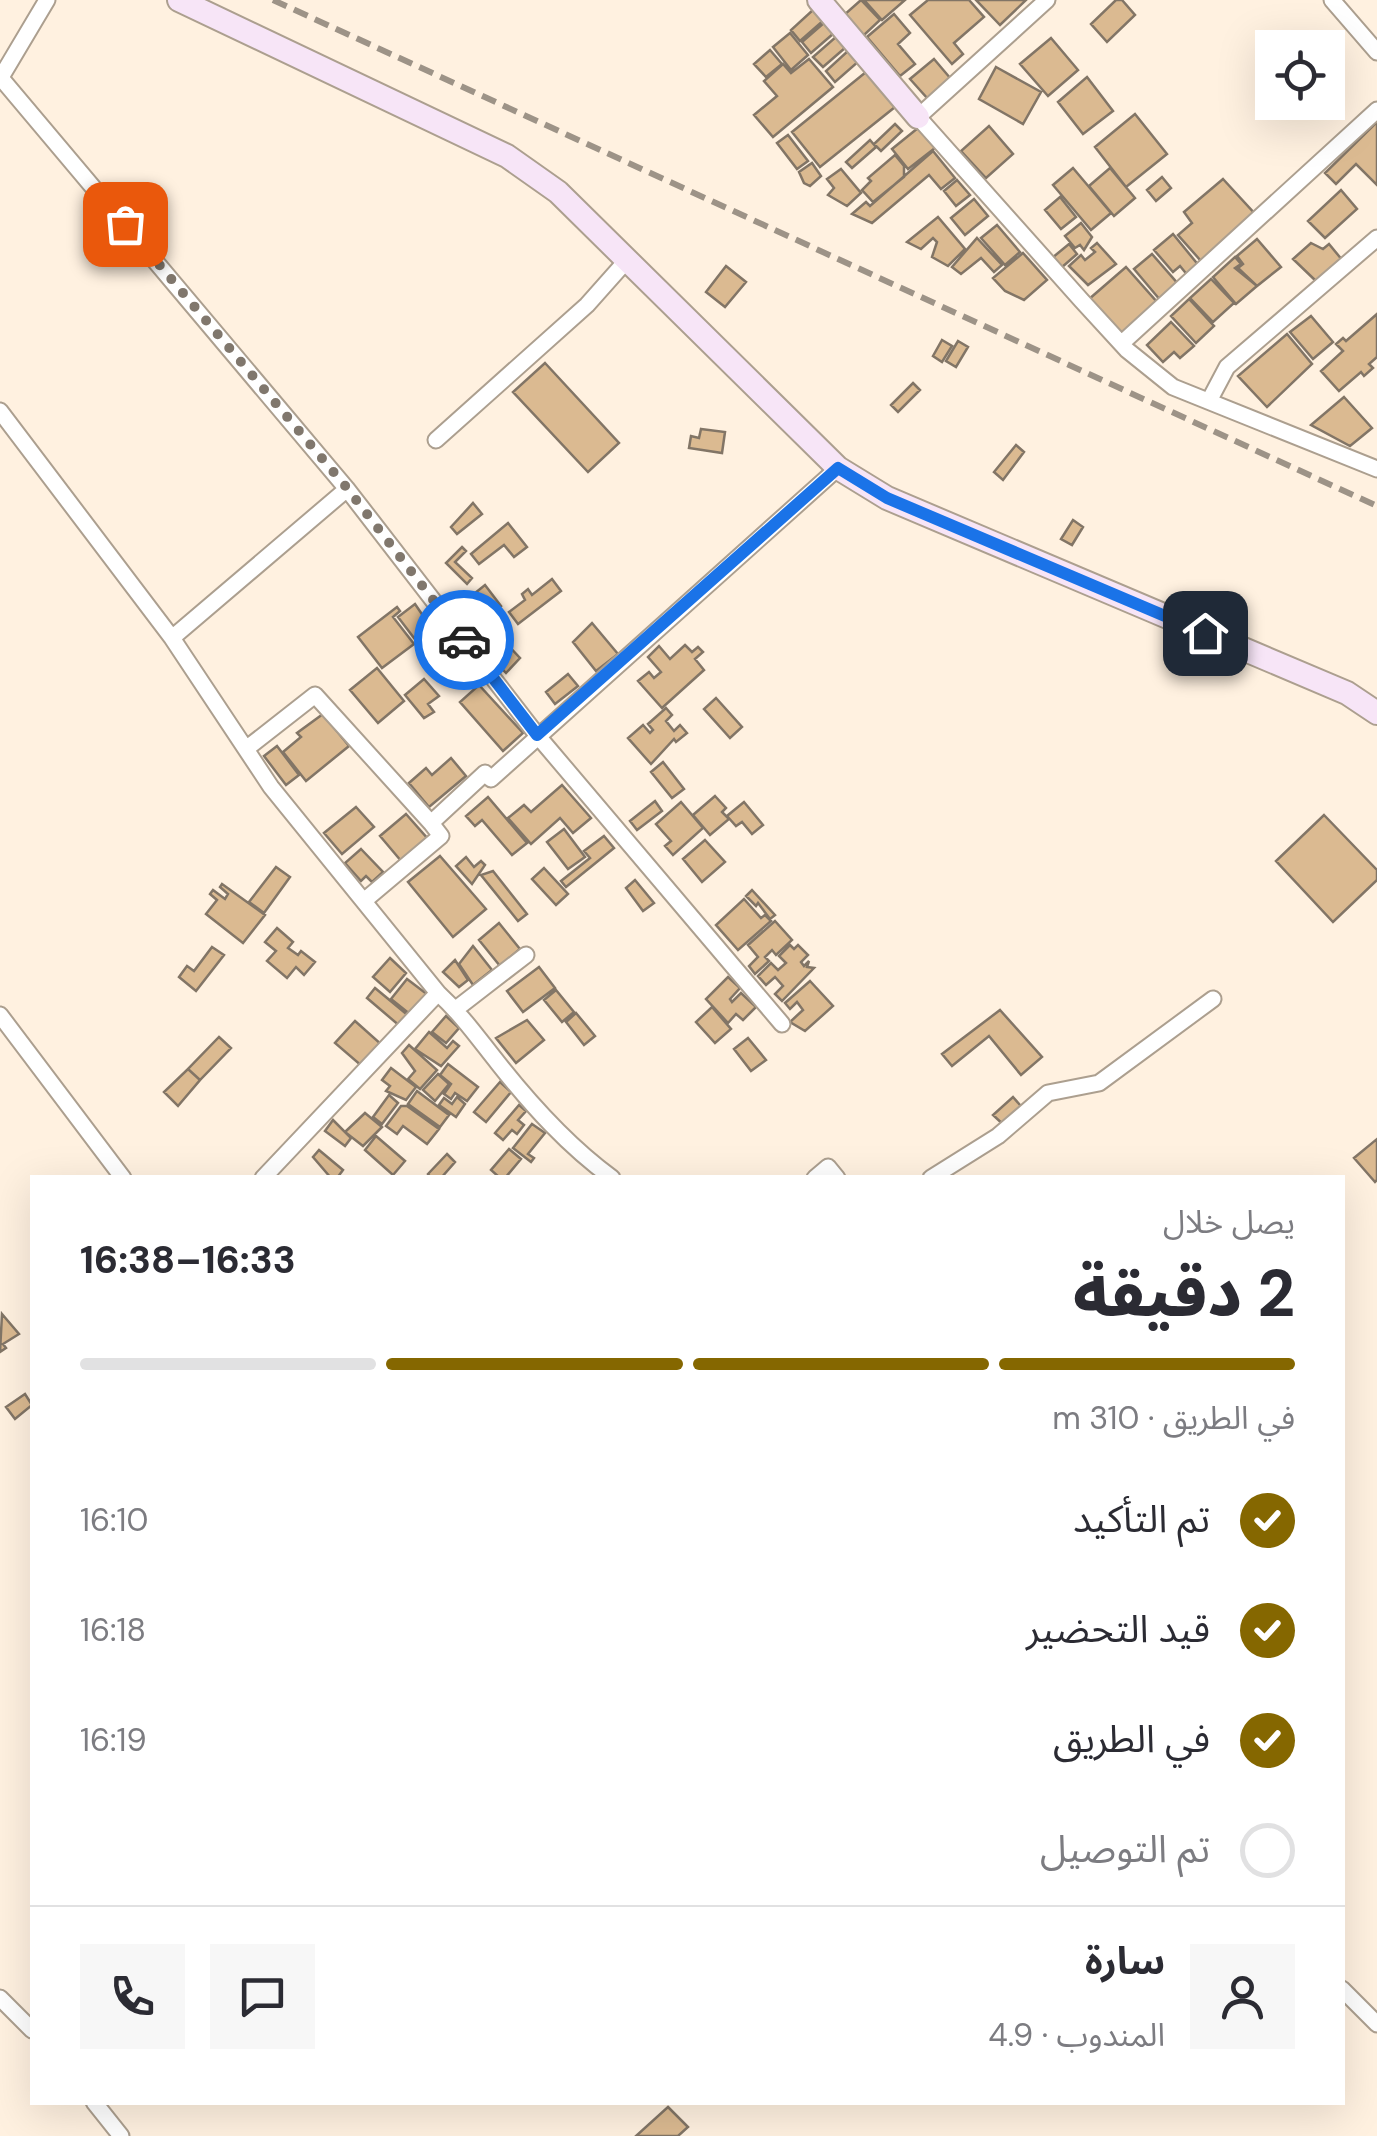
<!DOCTYPE html>
<html lang="ar">
<meta charset="utf-8">
<style>
:root{--surface:#fff;--page:#f7f7f7;--text:#2b2b33;--muted:#7c7c81;--line:#e1e1e2;--accent:#856700}
body{margin:0;font-family:"DM Sans","Noto Sans Arabic",sans-serif;background:var(--page);color:var(--text);direction:rtl;height:100vh;display:flex;flex-direction:column;font-size:38px;white-space:nowrap}
*{box-sizing:border-box;margin:0}
p{font-size:32px;color:var(--muted)}
.icon{flex:none;width:55px;height:55px;fill:none;stroke:currentColor;stroke-width:2;stroke-linecap:round;stroke-linejoin:round}
.map{position:relative;flex:1;overflow:hidden;direction:ltr}
.panel{position:absolute;left:30px;top:1175px;width:1315px;height:930px;display:flex;flex-direction:column;background:var(--surface);border-radius:0px;box-shadow:0 10px 40px #0002;direction:rtl}
.panel>*{flex:none}
.tools{position:absolute;left:1255px;top:30px;display:grid;gap:20px}
.tools a{display:grid;place-items:center;width:90px;height:90px;border-radius:0px;background:var(--surface);box-shadow:0 10px 40px #0002;font-size:50px}
.pin{position:absolute;display:grid;place-items:center;width:85px;height:85px;color:#fff;margin:-42px;border-radius:20px;box-shadow:0 5px 15px #0006}
.courier{position:absolute;display:grid;place-items:center;width:100px;height:100px;margin:-50px;border:8px solid #1a73e8;border-radius:50%;background:#fff;color:#222;box-shadow:0 2px 12px #0007}
.overview em{font-style:normal;font-weight:800}
.overview div{display:flex;flex-direction:column-reverse}
.overview{display:flex;align-items:center;justify-content:space-between;height:170px;padding:0 50px}
h1{font-size:65px;font-weight:800;line-height:75px}
.bar{display:grid;grid-template-columns:repeat(4,1fr);gap:15px 10px;align-content:center;height:120px;padding:0 50px}
.bar i{height:12px;border-radius:8px;background:var(--line)}
.bar .current{background:var(--accent)}
.bar p{grid-column:span 4}
.line{display:flex;align-items:center;gap:25px;padding:0 50px;border-top:2px solid var(--line)}
.line div{flex:1}
.round{display:grid;place-items:center;flex:none;width:105px;height:105px;border-radius:0px;background:var(--page)}
ol{padding:0 50px;list-style:none}
li{display:flex;align-items:center;gap:30px;height:110px}
li p{margin-inline-start:auto}
li .icon{padding:10px;border-radius:50%;background:var(--accent);color:#fff;stroke-width:4}
li:last-child{color:var(--muted)}
li i{width:55px;height:55px;border:5px solid var(--line);border-radius:50%}
.map>svg:first-child{display:block}
.building{fill:#dbba91;stroke:#827566;stroke-width:2.5}
.lines{fill:none;stroke-linecap:round;stroke-linejoin:round}
.street-casing{stroke:#ac9f8f;stroke-width:19}
.secondary-casing{stroke:#ac9f8f;stroke-width:26}
.street{stroke:#fff;stroke-width:15}
.secondary{stroke:#f7e5f7;stroke-width:22}
.rail{stroke:#9d9387;stroke-width:6;stroke-dasharray:15 8;stroke-linecap:butt}
.done{stroke:#80776d;stroke-width:10;stroke-dasharray:0 18}
.route{stroke:#1a73e8;stroke-width:12}
</style>
<div class="map">
<svg width="1377" height="2136" viewBox="0 0 1377 2136">
<rect width="100%" height="100%" fill="#fff1e0"/>
<path class="building" d="M861,0L880,20L863,36L844,15Z
M864,0H905L882,20Z
M928,0H969L984,17L954,43L963,54L952,64L910,15Z
M976,0H1026L1000,25Z
M1116,0H1122L1135,15L1107,42L1091,24Z
M814,9L824,20L800,41L791,30Z
M894,14L910,33L898,44L915,64L900,76L867,37Z
M825,22L834,33L811,53L802,42Z
M790,33L808,55L791,70L773,47Z
M837,36L846,47L823,67L813,57Z
M1051,38L1078,70L1048,96L1020,64Z
M770,50L782,64L766,77L754,64Z
M849,50L859,61L835,82L826,71Z
M809,59L833,87L773,137L754,115L777,96L764,81L783,64L791,73Z
M934,59L951,79L928,99L910,79Z
M996,67L1041,92L1023,124L979,99Z
M866,72L895,107L820,167L792,132Z
M1087,77L1113,111L1083,134L1058,102Z
M1135,114L1167,154L1126,187L1095,147Z
M1377,122V185L1356,164L1336,184L1325,173Z
M895,124L902,131L881,151L874,144Z
M989,126L1013,154L986,178L961,151Z
M918,128L935,148L908,169L892,149Z
M788,135L808,161L797,169L777,143Z
M870,140L876,147L852,168L846,162Z
M933,151L955,178L941,189L929,175L872,223L852,214L866,202L870,206Z
M895,155L904,166V177L873,202L862,190L871,181L868,178Z
M812,163L821,176L810,186L804,183L799,172Z
M1073,168L1111,213L1091,230L1053,185Z
M1110,168L1135,198L1114,216L1089,186Z
M841,169L861,193L847,206L828,195L834,188L827,179Z
M1162,177L1171,188L1156,201L1147,190Z
M1223,179L1256,215L1201,261L1178,235L1192,223L1184,212Z
M957,180L970,195L956,206L944,191Z
M1341,190L1357,209L1325,238L1308,221Z
M1060,197L1076,217L1061,229L1045,210Z
M974,199L988,216L965,235L951,218Z
M938,217L965,249L948,266L932,257L937,242L933,238L921,249L907,242Z
M1081,223L1092,237L1084,250L1080,245L1075,248L1065,236Z
M997,225L1020,252L1005,265L981,238Z
M1173,234L1200,267L1189,277L1180,266L1173,272L1154,250Z
M977,238L1002,265L994,272L981,258L961,274L952,267Z
M1257,239L1281,267L1257,286L1238,268L1243,264L1237,256Z
M1097,243L1116,264L1088,285L1069,266L1081,255L1085,260L1095,252L1091,248Z
M1311,243L1323,249L1329,244L1343,261L1317,282L1293,259Z
M1069,244L1077,254L1061,268L1052,258Z
M1023,253L1047,280L1024,300L1005,291L993,278Z
M1152,254L1179,285L1161,301L1134,269Z
M1235,257L1241,264L1235,268L1257,286L1236,304L1213,277Z
M726,266L746,282L725,307L706,292Z
M1126,267L1157,302L1119,336L1088,300Z
M1211,279L1234,303L1213,322L1190,298Z
M1189,299L1214,326L1196,343L1171,316Z
M1377,314V357L1369,364L1373,368L1364,376L1361,372L1339,391L1321,371L1343,351L1336,344L1343,338L1346,341Z
M1311,316L1333,342L1313,359L1290,332Z
M1171,322L1194,346L1180,358L1174,352L1163,362L1147,345Z
M1287,334L1312,364L1267,407L1238,376Z
M942,340L952,346L942,362L933,356Z
M958,341L968,347L956,367L946,361Z
M545,363L619,443L588,472L513,392Z
M913,383L920,390L898,412L891,405Z
M1344,397L1372,428L1350,446L1311,425Z
M701,429L725,432L722,453L689,448L691,436L699,438Z
M1016,445L1024,452L1003,480L994,472Z
M473,503L482,514L457,534L451,527Z
M1073,520L1083,527L1072,545L1061,539Z
M508,523L527,547L514,557L504,545L479,564L471,554Z
M462,547L466,551L455,562L472,578L467,584L446,563Z
M552,579L561,591L518,624L509,612L525,600L522,594L528,589L532,595Z
M485,585L501,606L473,628L469,624L480,616L473,607L460,617L454,610Z
M415,604L430,626L414,638L398,617Z
M397,607L400,611L393,617L414,644L382,668L358,637Z
M592,623L618,654L596,671L573,642Z
M504,641L520,658L506,673L489,655Z
M685,645L692,652L698,647L703,652L695,659L704,670L662,708L638,681L649,672L654,678L661,672L648,657L659,646L670,659Z
M377,668L404,701L378,723L350,690Z
M568,674L578,686L555,704L546,692Z
M424,679L439,696L428,704L434,712L424,718L405,695Z
M479,685L523,733L503,751L460,702Z
M716,698L742,727L730,738L704,709Z
M666,708L672,715L666,721L674,731L680,725L687,733L676,742L674,739L651,764L628,738L643,725L650,733L653,730L648,724Z
M323,714L349,746L306,781L283,752L301,737L297,733Z
M277,746L299,775L286,785L264,756Z
M451,758L466,776L429,807L409,783L426,768L432,775Z
M663,762L684,789L672,798L651,772Z
M562,785L591,818L573,833L560,818L531,844L508,818L524,805L531,812Z
M715,796L726,808L722,812L729,819L710,835L693,815Z
M488,797L527,843L512,855L482,820L475,826L466,816Z
M655,801L662,811L637,830L630,821Z
M681,802L703,828L673,855L665,846L671,841L656,824Z
M744,802L763,825L752,834L742,822L736,826L727,816Z
M356,807L374,827L342,854L324,833Z
M406,814L428,839L402,862L380,836Z
M1324,815L1377,870V880L1333,922L1276,861Z
M564,829L585,857L568,869L547,842Z
M604,836L614,848L566,887L561,881L590,858L584,851Z
M705,840L725,862L702,882L683,859Z
M361,849L383,872L372,882L366,876L361,881L345,863Z
M440,856L486,909L453,937L408,882Z
M466,857L474,867L481,861L485,865L472,884L456,866Z
M276,867L290,877L264,913L249,902Z
M544,868L568,894L556,905L532,879Z
M493,871L527,914L518,921L481,875Z
M635,880L654,903L643,911L626,888Z
M222,884L265,915L243,943L206,914L217,900L210,894L213,890L225,899L228,894L220,887Z
M752,890L775,915L770,919L758,903L756,906L746,896Z
M744,899L761,918L765,915L771,921L738,950L716,925Z
M775,921L792,940L776,955L772,950L765,957L769,961L755,974L749,966L758,957L748,945Z
M499,923L520,949L500,966L479,940Z
M277,928L293,942L288,948L298,955L301,951L315,962L304,975L296,967L287,978L267,961L276,951L265,942Z
M790,945L794,949L798,945L808,955L801,962L804,966L809,961L807,967L814,968L782,1001L775,994L783,986L775,977L766,985L758,976L771,963L778,970L786,963L779,956Z
M473,946L492,970L473,985L459,964Z
M212,947L224,955L196,991L179,977L187,966L194,971Z
M390,958L406,973L390,992L373,977Z
M455,960L468,980L459,987L443,972Z
M539,967L555,988L523,1012L507,991Z
M728,977L740,988L730,999L732,1002L741,993L756,1007L743,1020L736,1014L728,1023L706,999Z
M407,979L428,995L411,1015L391,999Z
M810,981L833,1006L805,1031L790,1022L803,1010L797,1002L790,1009L785,1003Z
M375,988L410,1017L401,1027L367,998Z
M556,990L574,1012L562,1022L544,1000Z
M712,1007L731,1029L715,1043L696,1022Z
M1000,1010L1042,1057L1021,1075L989,1036L952,1066L942,1054Z
M576,1013L595,1036L584,1045L566,1022Z
M446,1016L459,1028L446,1043L432,1032Z
M527,1020L544,1040L516,1063L496,1038Z
M355,1021L382,1045L363,1067L335,1043Z
M429,1032L447,1048L453,1041L459,1046L441,1066L415,1049Z
M219,1037L231,1048L200,1080L188,1069Z
M748,1038L766,1060L751,1071L734,1049Z
M409,1045L437,1070L420,1089L408,1079L415,1071L402,1053Z
M448,1064L478,1087L467,1101L455,1093L451,1099L444,1094L451,1084L440,1075Z
M391,1068L416,1087L406,1100L386,1091L390,1086L382,1080Z
M188,1069L200,1080L178,1106L164,1092Z
M438,1074L449,1084L435,1101L423,1090Z
M500,1082L511,1092L486,1122L474,1112Z
M417,1091L449,1115L440,1127L408,1104Z
M389,1095L398,1103L382,1124L373,1117Z
M457,1097L465,1104L456,1117L439,1105L444,1098L452,1104Z
M1013,1097L1026,1112L1007,1128L993,1115Z
M519,1105L526,1111L518,1120L524,1125L517,1134L512,1130L503,1140L495,1133Z
M401,1106H407L439,1129L427,1144L403,1126L397,1134L386,1126Z
M365,1113L382,1127L363,1146L345,1132Z
M333,1120L351,1138L345,1146L325,1131Z
M532,1124L545,1133L528,1154L534,1158L531,1162L513,1148Z
M376,1136L405,1161L393,1175L365,1150Z
M1377,1139V1180L1375,1182L1354,1158Z
M509,1149L521,1159L505,1178H500L491,1170Z
M319,1150L343,1170L337,1178H331L313,1157Z
M447,1154L455,1162L441,1178H431L428,1174Z
M2,1314L19,1334L3,1344L6,1348L0,1352Z
M25,1394L32,1405L15,1419L6,1407Z
M668,2107L688,2127L678,2136H636Z"/>
<g class="lines">
<g class="street-casing">
<path id="street" d="M1047,0L918,117L1082,301L1127,350L1173,387L1377,469
M1332,0L1377,52
M1,78L347,489L537,735L782,1024
M0,79L47,0
M1122,343L1377,110
M1209,401L1227,367L1377,238
M0,411L172,638L271,787L438,993C462,1015 478,1038 498,1063C532,1106 568,1146 612,1178
M436,440L587,305L627,260
M172,638L347,489
M246,749L315,695L431,823
M365,900L441,836L431,823L485,773L491,779L838,468
M456,1009L526,955
M0,1015L123,1178
M263,1178L438,993
M815,1178L828,1167L837,1178
M931,1178L998,1136L1048,1093L1099,1083L1213,999
M1342,1989L1377,2024
M0,1998L32,2030
M94,2102L121,2136"/>
</g>
<g class="secondary-casing">
<path id="secondary" d="M179,0L507,156L558,192L838,468L887,498L1347,693L1377,713
M819,0L918,117"/>
</g>
<use href="#street" class="street"/>
<use href="#secondary" class="secondary"/>
<path class="rail" d="M273,0L1377,506"/>
</g>
<g class="lines">
<path class="done" d="M125,224L347,488L464,640"/>
<path class="route" d="M464,640L537,735L838,468L887,498L1205,633"/>
</g>
</svg>
<div class="tools">
<a><svg class="icon" aria-label="locate" viewBox="0 0 24 24"><circle cx="12" cy="12" r="6"/><path d="M12 2v4M12 18v4M2 12h4M18 12h4"/></svg></a>
</div>
<div class="pin" style="left:125px;top:224px;background:#ea580c"><svg class="icon" aria-label="bag" viewBox="0 0 24 24"><path d="M5 8h14l-1 12H6zM9 8a3 3 0 0 1 6 0"/></svg></div>
<div class="pin" style="left:1205px;top:633px;background:#1f2937"><svg class="icon" aria-label="home" viewBox="0 0 24 24"><path d="M3 11l9-7 9 7M6 9v11h12V9"/></svg></div>
<div class="courier" style="left:464px;top:640px"><svg class="icon" aria-label="car" viewBox="0 0 24 24"><path d="M5 17H2v-5l4-1 3-4h7l3 4 3 1v5h-3M9 17h6M6 11h13"/><circle cx="7" cy="17" r="2"/><circle cx="17" cy="17" r="2"/></svg></div>
<section class="panel">
<div class="overview"><div><h1>2 دقيقة</h1><p>يصل خلال</p></div><em>16:33–16:38</em></div>
<div class="bar"><i class="current"></i><i class="current"></i><i class="current"></i><i></i><p>في الطريق · 310 m</p></div>
<ol>
<li><svg class="icon" aria-label="check" viewBox="0 0 24 24"><path d="M5 12l5 5 9-10"/></svg>تم التأكيد<p>16:10</p></li>
<li><svg class="icon" aria-label="check" viewBox="0 0 24 24"><path d="M5 12l5 5 9-10"/></svg>قيد التحضير<p>16:18</p></li>
<li><svg class="icon" aria-label="check" viewBox="0 0 24 24"><path d="M5 12l5 5 9-10"/></svg>في الطريق<p>16:19</p></li>
<li><i></i>تم التوصيل</li>
</ol>
<div class="line" style="height:180px"><a class="round"><svg class="icon" aria-label="person" viewBox="0 0 24 24"><circle cx="12" cy="8" r="4"/><path d="M4 21q1-7 8-7t8 7"/></svg></a><div><b>سارة</b><p>المندوب · 4.9</p></div><a class="round"><svg class="icon" aria-label="chat" viewBox="0 0 24 24"><path d="M4 5h16v11H9l-5 4z"/></svg></a><a class="round"><svg class="icon" aria-label="phone" viewBox="0 0 24 24"><path d="M5 4h4l2 5-3 2q2 4 5 5l2-3 5 2v4C11 20 4 13 5 4z"/></svg></a></div>
</section>
</div>
